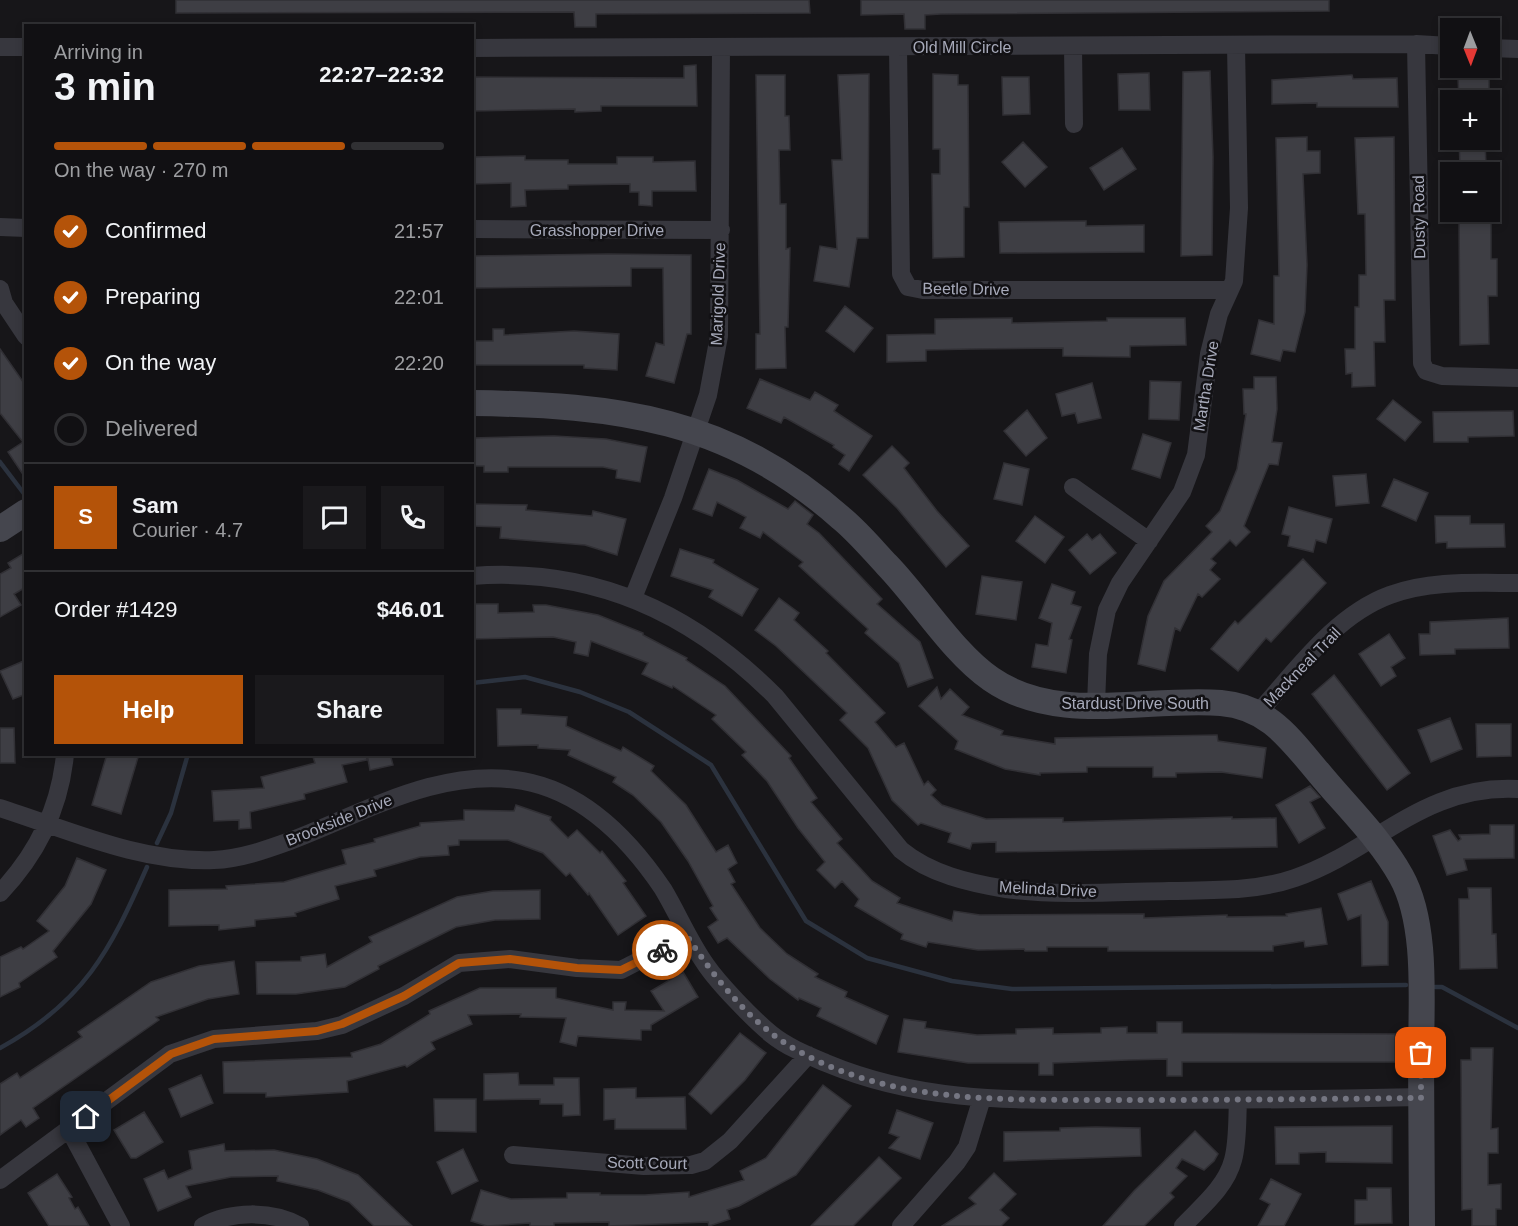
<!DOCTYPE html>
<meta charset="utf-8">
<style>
:root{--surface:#111013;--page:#1a191c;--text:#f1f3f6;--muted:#9c9da0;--line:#303033;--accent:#b45309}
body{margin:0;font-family:Arial,sans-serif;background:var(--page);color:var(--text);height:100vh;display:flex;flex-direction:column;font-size:22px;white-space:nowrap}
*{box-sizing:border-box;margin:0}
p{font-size:20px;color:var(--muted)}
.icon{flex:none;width:33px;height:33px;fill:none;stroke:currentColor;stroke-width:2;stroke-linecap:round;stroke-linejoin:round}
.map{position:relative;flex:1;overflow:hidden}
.details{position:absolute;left:24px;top:24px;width:450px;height:732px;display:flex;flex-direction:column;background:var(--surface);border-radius:0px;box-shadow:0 3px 9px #0003,0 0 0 2px var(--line)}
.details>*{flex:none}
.needle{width:39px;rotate:179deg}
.tools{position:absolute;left:1440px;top:18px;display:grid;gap:12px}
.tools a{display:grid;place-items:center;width:60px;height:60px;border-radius:0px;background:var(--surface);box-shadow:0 3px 9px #0003,0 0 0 2px var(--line);font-size:30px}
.pin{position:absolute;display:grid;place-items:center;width:51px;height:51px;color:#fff;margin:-26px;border-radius:12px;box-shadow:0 3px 9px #0006}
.courier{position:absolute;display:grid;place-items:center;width:60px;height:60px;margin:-30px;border:4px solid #b45309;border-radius:50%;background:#fff;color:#222;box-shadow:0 2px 8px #0007}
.headline em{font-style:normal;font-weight:600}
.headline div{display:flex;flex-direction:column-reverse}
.headline{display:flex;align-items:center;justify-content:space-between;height:102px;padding:0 30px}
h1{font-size:39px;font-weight:600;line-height:45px}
.bar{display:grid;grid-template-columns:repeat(4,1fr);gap:9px 6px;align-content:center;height:72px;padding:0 30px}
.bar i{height:8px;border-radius:4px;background:var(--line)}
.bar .on{background:var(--accent)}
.bar p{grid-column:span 4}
.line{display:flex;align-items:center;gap:15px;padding:0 30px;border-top:2px solid var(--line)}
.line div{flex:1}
.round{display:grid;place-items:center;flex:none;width:63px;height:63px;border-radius:0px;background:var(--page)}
ol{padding:0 30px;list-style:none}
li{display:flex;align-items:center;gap:18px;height:66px}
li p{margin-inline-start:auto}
li .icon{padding:6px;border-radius:50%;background:var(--accent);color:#fff;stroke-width:4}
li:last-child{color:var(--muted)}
li i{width:33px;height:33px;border:3px solid var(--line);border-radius:50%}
.action{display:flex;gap:12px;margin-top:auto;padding:12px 30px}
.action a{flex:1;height:69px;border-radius:0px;background:var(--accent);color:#fff;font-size:24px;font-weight:600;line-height:69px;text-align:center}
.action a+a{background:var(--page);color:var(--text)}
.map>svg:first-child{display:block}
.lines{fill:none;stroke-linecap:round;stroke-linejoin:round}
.stream{stroke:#2b323e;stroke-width:4.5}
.building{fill:#3e3e44;stroke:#313035;stroke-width:1.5}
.street{stroke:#37373e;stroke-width:18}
.secondary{stroke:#45464e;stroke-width:26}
.done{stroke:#757682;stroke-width:6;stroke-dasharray:0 10.8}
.route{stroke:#b45309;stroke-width:8}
.labels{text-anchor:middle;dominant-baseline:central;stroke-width:5;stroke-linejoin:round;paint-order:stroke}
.street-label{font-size:16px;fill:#a7aaba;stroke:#121114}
</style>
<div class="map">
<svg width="1518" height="1226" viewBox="0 0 1518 1226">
<rect width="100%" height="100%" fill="#171619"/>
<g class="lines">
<path class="stream" d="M0,462L25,495
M472,683L525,677L580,692L629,712L711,765L806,921L867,958L952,981L1012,989L1406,985
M157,843L171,813L188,754
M1435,987H1442L1518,1028
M0,1048C84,1002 110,951 147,867"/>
</g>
<path class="building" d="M176,0H809L810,13L596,14V27H575L574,12L176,13Z
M861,0H1329V11L941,14L925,15V29H905L904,14L861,15Z
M696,65L697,106H601V111L575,112V109L472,111V77L684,78V66Z
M1210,71L1213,157L1212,255L1181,256L1183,72Z
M1149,73L1150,110H1119L1118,74Z
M869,74L868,238H857L849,287L814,281L820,246L837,249L832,160H842L838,75Z
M933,74L958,75V85H968L969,207H964V257L933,258L932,174H940V149H933Z
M756,75H785V116H789L790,150H779L780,204H786V249L790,248L788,327H785L786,368L756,369V334H760Z
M1352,75L1353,79L1397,78L1398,107H1317V103L1272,104V80Z
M1002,77H1029L1030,114L1003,115Z
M1458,78H1489V100H1459Z
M1307,137V151H1320V173L1303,174L1307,265L1305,312L1295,352L1283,350L1280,361L1251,354L1259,320L1274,324V276H1279L1276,138Z
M1394,137L1395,300H1384L1385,342H1374L1375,386L1352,387V373L1346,374L1345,349H1355V307H1359V275H1366L1365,214H1358L1355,138Z
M1459,140H1485L1486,166H1460Z
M1023,142L1047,167L1025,187L1002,162Z
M1122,148L1136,169L1104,190L1090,168Z
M525,156V160H568V164H617V157H653V162L695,161L696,191H652V206L639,205V192H630V184L568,185V189L525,190L526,206L511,207V183L472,184V157Z
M1491,217V259H1497V296H1488L1489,344L1460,345L1459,218Z
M1086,221V226L1144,225V252L1000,253L999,222Z
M608,254L691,255V334H687L674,383L646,376L656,343L664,345L663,268H631V286L472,288V256Z
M845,306L873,328L854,352L826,331Z
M1012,318V323L1107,321V318H1185L1186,345L1130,346V357L1063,356V348L971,349L926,350V361L887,362V335L935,334V319Z
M493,329H504V335L574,331L619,334L617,370L584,368V365H472V341H493Z
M0,349L26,386V479L8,452L23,442L0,413Z
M1254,377H1276L1277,409L1272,442L1282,443L1278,465L1269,464L1244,526L1250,532L1236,546L1230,540L1211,559L1216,563L1210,570L1220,579L1202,597L1198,594L1180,631L1175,628L1165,671L1138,664L1148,616L1164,581L1212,532L1206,526L1220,511L1237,469L1246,414H1244L1243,389H1254Z
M760,379L810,400L815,392L838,405L834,411L872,436L849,471L839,464L845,455L833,447L834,445L784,417L781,423L747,408Z
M1150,381L1181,382L1179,420L1149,419Z
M1092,383L1101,418L1078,423L1075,413L1062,416L1056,394Z
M1393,400L1421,422L1405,441L1377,419Z
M1027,410L1047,438L1026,456L1004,431Z
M1513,411L1514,436L1468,437V442H1434L1433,412Z
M1143,434L1171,443L1160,478L1132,469Z
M554,436L606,439L647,447L640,482L616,478L617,470L603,467H508V472H484V466H472V438Z
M892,446L909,463L904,468L937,511L969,546L946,567L897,508L863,475Z
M1004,463L1029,469L1022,505L994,499Z
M709,469L737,480L788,509L795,501L813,515L807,524L819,533L882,599L877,604L920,642L933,678L908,687L899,663L865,633L868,629L799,566L803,562L763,532L760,538L740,528L746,517L717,502L712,516L693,509Z
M1366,474L1369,503L1336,506L1333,476Z
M1394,479L1428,493L1416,521L1382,506Z
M472,504L527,505L526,510L592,516L593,511L626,519L617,555L585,545L500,538L501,527L472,526Z
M1289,507L1332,519L1326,543L1316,540L1313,552L1288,546L1290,536L1282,534Z
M1035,516L1064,537L1045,563L1016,541Z
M1435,516H1470V524H1504L1505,547L1447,548V542L1436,543Z
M1087,534L1092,540L1100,534L1116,553L1090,574L1069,550Z
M680,549L714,560L713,563L758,589L742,616L709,597L713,590L671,576Z
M26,552V587L14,594L21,605L0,617V574L11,568L8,563Z
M1303,559L1326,583L1271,642L1266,638L1238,671L1211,649L1235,621L1238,624Z
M982,576L1022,582L1016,620L976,614Z
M1052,584L1075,592L1071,604L1081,607L1069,639L1072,640L1066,673L1032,667L1036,644L1048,646L1052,623L1039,618Z
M779,598L799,613L794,620L828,651L826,653L885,713L875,722L896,747L904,743L924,785L928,781L936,790L931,795L942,805L986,819L1063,818V822L1232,817V819L1276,818L1277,847L996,852V842L972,843L970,849L948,842L951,833L921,823L918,825L892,800L868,748L840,720L847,713L776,646L755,630Z
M472,604H498V613L534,612L533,605H546L598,615L643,633V635L687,658L686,660L725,686L791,756L789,758L817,798L811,802L842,839L837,843L872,881L900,898L897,903L952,921L954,911L980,915L1144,914V918L1227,915V917L1287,916L1286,914L1321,908L1327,944L1305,947L1304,941L1273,946V951H1108V947H1047V951H1025L1024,949L978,950L928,942L926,947L901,939L903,934L855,906L859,899L842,881L835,888L817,870L825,862L798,828L767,781L742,755L746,752L712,719L716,715L673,686L672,688L642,674L648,663L591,641L588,656L574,653L576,642L553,637L472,639Z
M1508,618L1509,648L1455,649V654L1420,655L1419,634H1430V622Z
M1389,634L1405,658L1391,667L1396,676L1381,686L1359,654Z
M26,660V694L13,699L0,671Z
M1334,675L1410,773L1387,790L1312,694Z
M937,687L941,699L950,689L969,707L962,715L1003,731L1001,735L1055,744V738L1217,735L1218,741L1266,748L1262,778L1221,772L1176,773V777H1153V767H1087V772L1040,773V775L1005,769L955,749L958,741L919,706Z
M497,709H521V714L567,717L566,726L621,751L623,747L654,766L651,771L686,805L716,852L728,845L737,863L728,869L735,882L731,884L760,928L787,954L818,974L815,977L847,992L845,997L888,1016L876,1044L817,1016L821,1008L799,998L798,1000L770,979L727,938L718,943L708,927L718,920L710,908L713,906L688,861L661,822L633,795L613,782L616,777L568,755L570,750L538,748V745L498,746Z
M1450,718L1462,749L1431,762L1418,730Z
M1476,724H1511V756L1477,757Z
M0,728H14L15,763H0Z
M107,754H139L121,814L92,805Z
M312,754H366L367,760L342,765L347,782L304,794L305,799L250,812L251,828L239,829V820L214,821L212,791L264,788L261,777L315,763Z
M367,754H390L393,765L370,770Z
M1310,786L1320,797L1310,802L1325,828L1299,843L1276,805Z
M516,805L551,817L550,820L568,838L577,830L600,853L602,851L626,881L623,883L646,916L618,935L589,893L588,895L570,873L566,876L543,853L508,840H459V845L448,846L449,855L420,857L374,870L376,876L335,886L339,899L295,913L296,916L255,920V926L219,930V925L169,926V890L227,889L226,886L284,882L346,864L342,850L375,842L374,839L420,826V823L464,820V810L514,811Z
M1490,825H1514V858L1464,859L1467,870L1447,875L1433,836L1450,830L1458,841L1461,839L1459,835L1490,834Z
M77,858L106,870L91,904L53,951L57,957L19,983L20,987L0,997V957L21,947L23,949L49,931L37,921L65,886Z
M1371,881L1388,922V965L1362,966L1361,915L1348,920L1338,894Z
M1468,888H1491L1492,934H1496L1497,968L1460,969L1459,899H1469Z
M540,890V919L495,920L456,927L378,966L379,969L345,987L296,994H257L256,962L301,961V957L325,954L327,967L372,942L369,937L457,897L493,891Z
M234,961L239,994L208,999L156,1017L159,1020L33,1108L39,1118L26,1127L21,1120L0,1135V1084L17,1073L20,1078L82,1037L78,1032L151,982L199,966Z
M683,972L698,997L651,1025V1030H641V1040L578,1036L576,1046L560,1042L566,1018L520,1017L521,1014L468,1015L472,1024L431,1042L435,1049L407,1067L405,1065L347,1081L348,1092L266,1097V1093H224L223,1062L352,1057L351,1053L381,1044L430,1014L429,1011L480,988H556V998L613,1010V1002H626L625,1010L664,1011L651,991Z
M904,1019L926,1022L925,1028L977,1035L1016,1034V1029L1053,1028V1034L1101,1033V1028L1127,1027V1033H1157V1022H1182V1033L1395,1034V1062H1182V1076H1167V1059L1128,1060L1053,1063V1075H1039V1063H968L898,1052Z
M740,1033L766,1053L745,1080L711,1114L689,1094Z
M1471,1048H1493L1491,1129L1498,1128V1153H1488V1185L1501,1184V1209H1496V1226H1472V1209L1462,1210L1461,1060H1471Z
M518,1073L519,1085H554V1078H579L580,1115L563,1116V1104H540V1099L484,1100V1074Z
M201,1075L213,1103L181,1117L169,1089Z
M823,1085L851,1106L796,1175L739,1206L727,1210L730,1219L709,1226L708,1222L609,1226V1222L554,1223V1226H530V1223L487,1226L471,1221L481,1190L511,1199L567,1198V1193H600V1195H645L689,1192V1197L744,1180L740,1171L766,1158Z
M636,1088V1098L685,1097L686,1129H615V1119L604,1120V1089Z
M434,1099H476V1132L435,1131Z
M897,1110L933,1123L920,1159L889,1148L899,1137L889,1133Z
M144,1112L163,1142L136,1158H131L114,1130Z
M1392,1126V1163L1326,1162V1152L1299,1153V1164H1276L1275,1127Z
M1096,1127L1140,1128L1141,1156L1004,1161V1132L1060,1131V1128Z
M1195,1131L1218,1154L1214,1161L1204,1170L1182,1159L1176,1168L1187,1176L1170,1193L1174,1197L1144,1226H1103L1134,1191Z
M224,1144L225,1151L274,1150L317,1159L358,1175L412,1226H374L349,1202L318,1190L277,1181L278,1176L231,1177L186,1186L191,1197L158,1211L144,1179L164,1170L168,1179L192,1169L189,1151Z
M463,1149L478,1181L452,1194L437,1162Z
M879,1157L901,1178L853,1226H811Z
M994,1173L1016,1194L1000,1210L1009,1218L1001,1226H942L976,1204L969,1198Z
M57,1174L72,1197L69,1198L75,1209L78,1207L89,1226H49L28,1193Z
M1271,1179L1301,1194L1284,1226H1258L1270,1204L1260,1199Z
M1367,1188H1391L1392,1223L1355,1224V1200H1367Z"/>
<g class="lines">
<path class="street" d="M1416,44L1422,363L1426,371L1442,376L1518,378
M0,47H26
M898,47L901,274L908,287L923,290H1230
M1073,47L1074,124
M472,48L1416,44L1450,46
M1490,48L1518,49
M0,227L26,228
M472,229L721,230
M0,289L4,303L26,336
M1073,487L1149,541
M472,576C593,567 691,612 775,696L901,850C930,874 969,883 1006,889C1056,896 1117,892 1169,891C1210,890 1255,892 1295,878C1376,850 1423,784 1518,789
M633,598L673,498L708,395L719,336L721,48
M1096,704L1098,654L1107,610L1120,583L1182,492L1196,455L1209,354L1219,314L1234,281L1239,208L1236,46
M1258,713C1296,671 1335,615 1390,595C1430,580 1476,583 1518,583
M0,808C69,830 141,863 214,860C240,859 265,850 290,841C364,813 441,766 523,781C584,792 630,840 663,889C678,914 689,941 706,965C719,984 752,1018 771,1034C787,1047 807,1055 826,1063C931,1107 1033,1099 1145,1100C1237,1100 1329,1099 1421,1097
M0,893C37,854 60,808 65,754
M69,1129L121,1226
M513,1155L644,1166L691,1165L705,1161L730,1141L808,1055
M0,1180L170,1054L214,1039L317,1031L342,1025L404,996L459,963L510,959L577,968L621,970L687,936
M203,1226C230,1211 272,1210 300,1226
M901,1226L957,1162L967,1147L982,1098
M1183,1226C1201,1207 1226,1187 1233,1160C1238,1142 1237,1119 1238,1100"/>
<path class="secondary" d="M472,403C616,405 729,418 841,518C858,532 872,549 887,565C920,599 953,653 991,679C1057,725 1146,697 1221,703C1269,707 1290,739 1319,773C1346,806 1380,838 1401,876C1428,924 1421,1003 1421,1057C1421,1113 1422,1170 1422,1226
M0,529L26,512"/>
</g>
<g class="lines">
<path class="done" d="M662,950L687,936C714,977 750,1023 793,1048C894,1107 1013,1099 1125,1100C1224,1100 1323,1099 1421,1098V1053"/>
<path class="route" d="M86,1117L171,1054L214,1039L317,1031L342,1024L404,996L459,963L510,959L577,968L621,970L662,950"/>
</g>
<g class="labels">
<g class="street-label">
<text x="962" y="47">Old Mill Circle</text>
<text transform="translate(1419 217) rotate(-91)">Dusty Road</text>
<text x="597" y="230">Grasshopper Drive</text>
<text transform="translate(966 289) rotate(1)">Beetle Drive</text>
<text transform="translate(718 294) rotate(-88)">Marigold Drive</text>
<text transform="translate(1206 386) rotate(-81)">Martha Drive</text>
<text transform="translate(1302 667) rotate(-46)">Mackneal Trail</text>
<text x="1135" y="703">Stardust Drive South</text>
<text transform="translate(339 820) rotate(-22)">Brookside Drive</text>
<text transform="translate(1048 889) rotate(3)">Melinda Drive</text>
<text transform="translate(647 1163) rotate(1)">Scott Court</text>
</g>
</g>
</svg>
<div class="tools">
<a><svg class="needle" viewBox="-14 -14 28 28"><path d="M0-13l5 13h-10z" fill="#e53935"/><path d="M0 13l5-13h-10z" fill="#9c9da0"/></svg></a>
<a>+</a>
<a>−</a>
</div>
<div class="pin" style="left:1421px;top:1053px;background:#ea580c"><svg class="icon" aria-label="bag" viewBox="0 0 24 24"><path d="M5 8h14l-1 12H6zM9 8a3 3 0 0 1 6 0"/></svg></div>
<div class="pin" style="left:86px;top:1117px;background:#1f2937"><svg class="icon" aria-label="home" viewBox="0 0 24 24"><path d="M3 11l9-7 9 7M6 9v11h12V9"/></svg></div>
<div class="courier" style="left:662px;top:950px"><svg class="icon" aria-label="bike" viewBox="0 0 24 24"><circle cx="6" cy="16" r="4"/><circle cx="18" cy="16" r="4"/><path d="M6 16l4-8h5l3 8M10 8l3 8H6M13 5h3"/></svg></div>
<section class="details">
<div class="headline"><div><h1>3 min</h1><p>Arriving in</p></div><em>22:27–22:32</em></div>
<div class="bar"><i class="on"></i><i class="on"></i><i class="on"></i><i></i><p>On the way · 270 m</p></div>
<ol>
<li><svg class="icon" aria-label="check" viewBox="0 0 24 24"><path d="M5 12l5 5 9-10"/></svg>Confirmed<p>21:57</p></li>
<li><svg class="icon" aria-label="check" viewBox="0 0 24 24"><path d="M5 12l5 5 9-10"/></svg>Preparing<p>22:01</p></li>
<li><svg class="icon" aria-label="check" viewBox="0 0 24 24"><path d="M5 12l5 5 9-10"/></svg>On the way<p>22:20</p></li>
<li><i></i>Delivered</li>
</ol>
<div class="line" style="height:108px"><b class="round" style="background:var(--accent);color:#fff">S</b><div><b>Sam</b><p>Courier · 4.7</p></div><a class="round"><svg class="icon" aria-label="chat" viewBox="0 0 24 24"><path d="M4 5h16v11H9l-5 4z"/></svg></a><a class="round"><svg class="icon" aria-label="phone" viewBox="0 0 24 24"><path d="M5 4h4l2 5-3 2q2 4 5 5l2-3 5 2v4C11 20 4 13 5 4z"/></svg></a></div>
<div class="line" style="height:78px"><div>Order #1429</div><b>$46.01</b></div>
<div class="action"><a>Help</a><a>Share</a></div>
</section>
</div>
